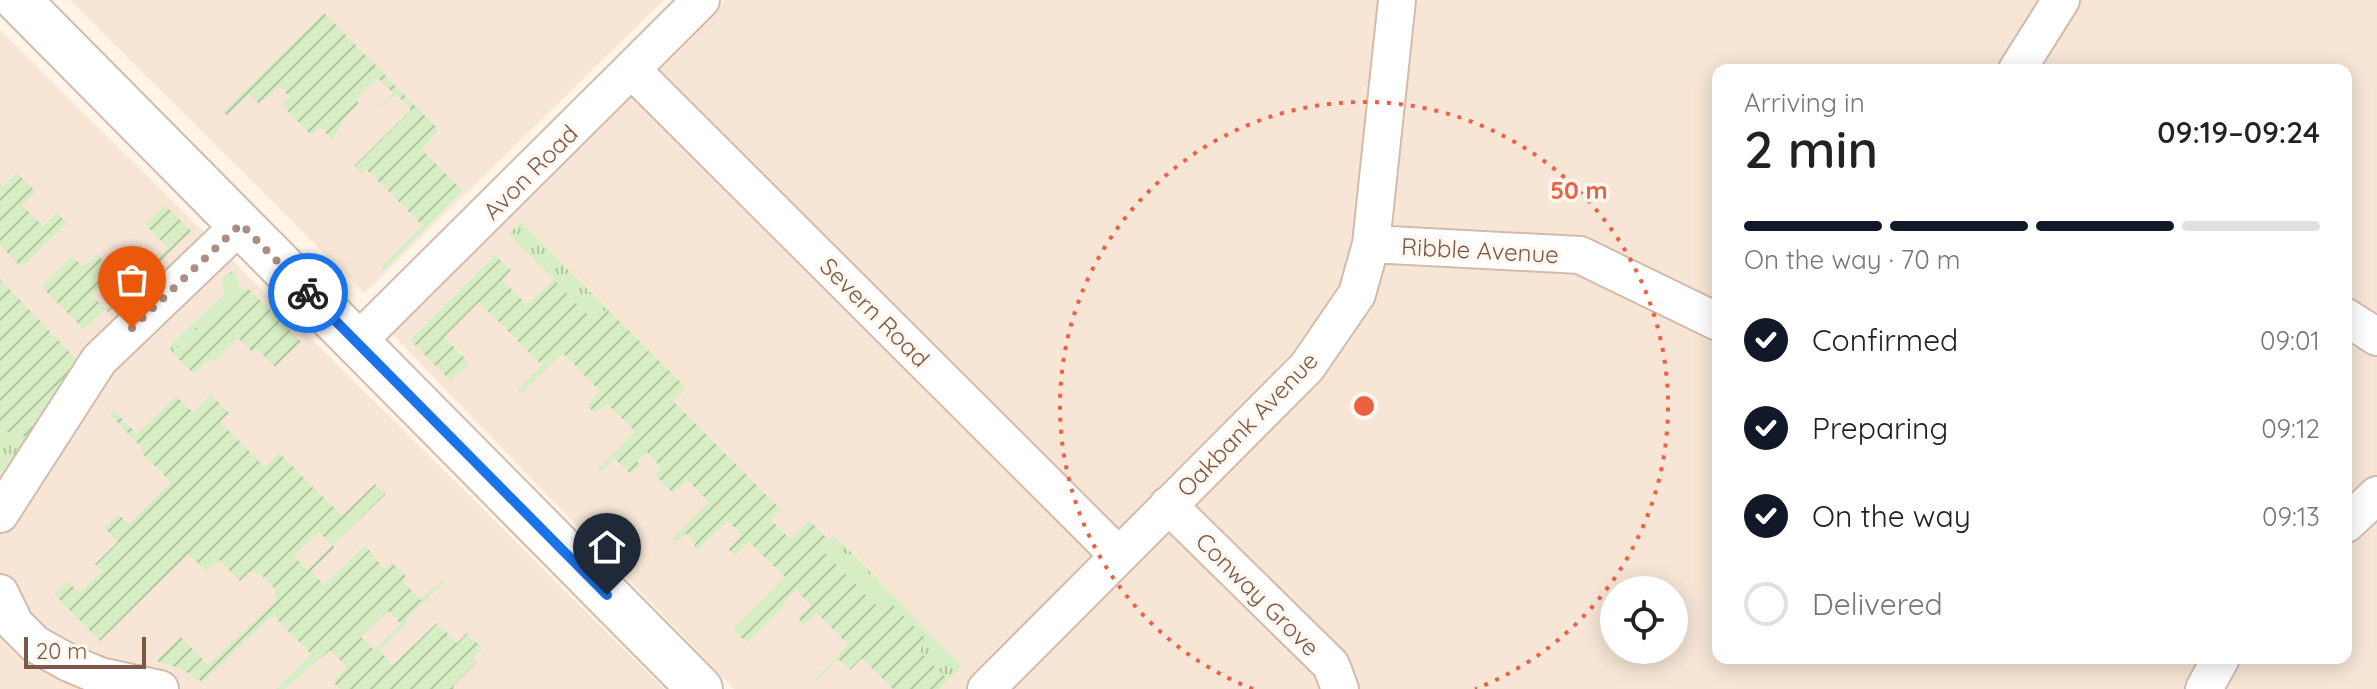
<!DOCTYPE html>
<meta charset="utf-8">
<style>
:root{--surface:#fff;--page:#f2f2f2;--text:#222;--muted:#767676;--line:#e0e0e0;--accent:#111827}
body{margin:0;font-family:Quicksand,sans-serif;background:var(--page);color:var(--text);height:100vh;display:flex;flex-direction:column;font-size:30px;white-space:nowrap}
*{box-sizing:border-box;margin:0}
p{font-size:26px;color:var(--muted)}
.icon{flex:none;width:44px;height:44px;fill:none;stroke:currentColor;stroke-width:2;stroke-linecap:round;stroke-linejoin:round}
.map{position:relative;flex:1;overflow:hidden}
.panel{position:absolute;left:1712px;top:64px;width:640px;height:600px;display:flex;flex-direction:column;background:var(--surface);border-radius:16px;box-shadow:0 4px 20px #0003}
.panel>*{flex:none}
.buttons{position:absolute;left:1600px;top:576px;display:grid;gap:16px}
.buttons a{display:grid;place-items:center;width:88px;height:88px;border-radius:50%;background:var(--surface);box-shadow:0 4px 20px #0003;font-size:40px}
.scale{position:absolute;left:24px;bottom:20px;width:122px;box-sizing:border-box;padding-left:8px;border:4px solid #7c5848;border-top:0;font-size:22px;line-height:28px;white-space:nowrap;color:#7c5848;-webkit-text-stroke:6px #fff8f0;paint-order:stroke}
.pin{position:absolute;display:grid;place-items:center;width:68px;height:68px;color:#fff;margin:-82px -34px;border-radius:50% 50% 50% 0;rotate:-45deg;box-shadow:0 0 8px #0007}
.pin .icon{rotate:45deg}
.courier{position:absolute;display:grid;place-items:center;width:80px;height:80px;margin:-40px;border:6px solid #1a73e8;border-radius:50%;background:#fff;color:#222;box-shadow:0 2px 10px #0007}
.summary em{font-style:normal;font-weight:600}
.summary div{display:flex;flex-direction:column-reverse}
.summary{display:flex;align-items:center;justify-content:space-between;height:136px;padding:0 32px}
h1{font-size:52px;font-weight:600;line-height:60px}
.bar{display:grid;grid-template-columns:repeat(4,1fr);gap:12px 8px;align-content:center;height:96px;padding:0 32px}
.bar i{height:10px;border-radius:6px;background:var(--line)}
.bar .on{background:var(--accent)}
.bar p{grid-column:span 4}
ol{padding:0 32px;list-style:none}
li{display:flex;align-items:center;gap:24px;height:88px}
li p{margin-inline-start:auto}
li .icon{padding:8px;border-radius:50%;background:var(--accent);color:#fff;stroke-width:4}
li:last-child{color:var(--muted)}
li i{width:44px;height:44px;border:4px solid var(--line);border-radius:50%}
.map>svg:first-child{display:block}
.residential{fill:#f7e6d6;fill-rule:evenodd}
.grass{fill:url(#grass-tufts)}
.garden{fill:url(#garden-furrows);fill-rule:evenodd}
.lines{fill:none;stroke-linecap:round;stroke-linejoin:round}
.minor-casing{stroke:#d3bbac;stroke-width:40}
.tertiary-casing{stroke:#d3bbac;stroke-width:48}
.minor{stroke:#fff;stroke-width:36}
.tertiary{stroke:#fff;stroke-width:44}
.done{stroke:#aa8f80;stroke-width:8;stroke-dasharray:0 14.4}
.route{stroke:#1a73e8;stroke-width:10}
.ring{fill:none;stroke:#ed6143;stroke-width:4;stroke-dasharray:4 8}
.labels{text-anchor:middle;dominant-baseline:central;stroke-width:7;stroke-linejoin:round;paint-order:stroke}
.street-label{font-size:24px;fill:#7c5848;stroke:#fff8f0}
.centre{fill:#ed6143;stroke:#fff8f0;stroke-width:4}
.ring-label{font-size:24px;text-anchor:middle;font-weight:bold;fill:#ed6143;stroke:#fff8f0;stroke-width:7;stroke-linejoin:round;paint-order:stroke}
</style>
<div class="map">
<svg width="2377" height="689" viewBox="0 0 2377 689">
<defs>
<pattern id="grass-tufts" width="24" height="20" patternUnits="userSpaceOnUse" patternTransform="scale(2)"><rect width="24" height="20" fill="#d7eec4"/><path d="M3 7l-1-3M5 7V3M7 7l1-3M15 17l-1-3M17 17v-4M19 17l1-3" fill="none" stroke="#b3c4a1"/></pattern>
<pattern id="garden-furrows" width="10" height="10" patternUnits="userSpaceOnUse" patternTransform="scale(2)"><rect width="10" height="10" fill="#d7eec4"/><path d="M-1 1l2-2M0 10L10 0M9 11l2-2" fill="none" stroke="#b3c4a1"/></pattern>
</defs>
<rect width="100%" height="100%" fill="#fef5e8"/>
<path class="residential" d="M70,0H664L364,293Z
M726,0H2377V689H734L392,334ZM1718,70H2346V658H1718ZM1614,590H1674V650H1614Z
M0,30L664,689H0Z"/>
<path class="grass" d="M521,222L607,309L594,321L509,234Z
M233,271L238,276L240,289L172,353L167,348L224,294L222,278Z
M0,431L33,438L0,473Z
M834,535L962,666L948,680L919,650L927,641L892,605L884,613L821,549Z"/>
<path class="garden" d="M324,13L439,130L421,149L463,191L384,270L381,267L422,225L366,169L362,174L354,166L411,110L396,94L371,116L393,93L378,78L356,100L359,103L345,118L333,140L320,127L311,135L282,105L290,97L279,86L259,104L249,94L227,115L223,112Z
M17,173L36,192L22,205L43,226L57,213L67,223L21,267L0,245V184L3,186Z
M165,205L191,231L108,312L105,310L84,330L41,286L72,256L83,267L97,254L106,263L102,268L110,276L91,295L106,309L168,248L145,224Z
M495,255L511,270L502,280L527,305L553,279L594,321L607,309L686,388L673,401L781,510L771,520L790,539L809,520L829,540L821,549L884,613L893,605L928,641L919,650L948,680L939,689H893L862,658L850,670L838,659L815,682L813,680L848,645L817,613L804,625L798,618L811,605L796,590L783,603L785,605L747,643L733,630L785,577L749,542L735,555L728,549L742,535L728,521L698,550L694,546L696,543L686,533L675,543L672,539L709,502L687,480L673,493L654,474L661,467L647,452L637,461L640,464L631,474L615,459L600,473L597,470L635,431L607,404L595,414L587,405L600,391L563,353L521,394L517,390L542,365L479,302L444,337L469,363L451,381L410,340Z
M0,279L81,364L33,438L0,431Z
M240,289L250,290L301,342L275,367L256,348L252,352L238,338L214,362L210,359L194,374L172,353Z
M211,395L229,413L220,422L265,467L279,453L342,516L375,484L386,494L333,545L334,548L311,571L324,585L365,545L384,569L392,563L406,576L402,581L421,600L443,579L445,582L406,619L408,622L379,650L393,665L437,623L457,643L467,633L482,648L473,658L477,662L453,686L454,689H340L333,682L347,667L330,650L285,689H276L311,654L273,615L202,682L182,669L156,661L181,637L208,665L276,601L275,589L259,573L249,572L240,581L219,560L206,571L188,554L100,641L54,594L67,581L80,593L102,571L95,564L118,542L104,527L118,514L129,524L171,482L140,451L142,448L110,415L114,411L137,434L176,396L193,412ZM319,532L332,545L307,570L294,556ZM388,611L401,624L374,650L361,637Z"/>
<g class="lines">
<g class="minor-casing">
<path id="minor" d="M632,70L1118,555
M2017,70L2061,0
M1371,244L1580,255L1718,322
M2346,317L2377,337
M357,342L701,0
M1168,505L1331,665L1340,689
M0,514L99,360L241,224
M2346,524L2377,495
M0,593L15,624L35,644L69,663L100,676L160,689
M986,689L1307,367L1357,294L1371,244L1397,0
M2204,689L2221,658"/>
</g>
<g class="tertiary-casing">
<path id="tertiary" d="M18,0L700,689"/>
</g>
<use href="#minor" class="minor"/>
<use href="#tertiary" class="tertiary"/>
</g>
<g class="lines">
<path class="done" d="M132,328L241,224L308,293"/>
<path class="route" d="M308,293L607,595"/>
</g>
<path class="ring" d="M1253 689A304 304 0 1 1 1475 689"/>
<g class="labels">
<g class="street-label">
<text transform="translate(530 172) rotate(-45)">Avon Road</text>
<text transform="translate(1480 250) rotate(3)">Ribble Avenue</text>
<text transform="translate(875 312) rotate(45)">Severn Road</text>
<text transform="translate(1247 424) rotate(-46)">Oakbank Avenue</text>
<text transform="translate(1258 594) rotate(45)">Conway Grove</text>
</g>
</g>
<circle cx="1364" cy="406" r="12" class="centre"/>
<g class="ring-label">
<text x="1579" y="199">50 m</text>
</g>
</svg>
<div class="buttons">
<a><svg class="icon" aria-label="locate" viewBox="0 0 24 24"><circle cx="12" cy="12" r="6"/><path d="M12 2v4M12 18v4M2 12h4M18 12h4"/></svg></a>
</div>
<div class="scale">20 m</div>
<div class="pin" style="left:132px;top:328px;background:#ea580c"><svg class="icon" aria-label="bag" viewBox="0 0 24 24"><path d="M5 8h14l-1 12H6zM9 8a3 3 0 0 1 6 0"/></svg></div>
<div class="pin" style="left:607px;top:595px;background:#1f2937"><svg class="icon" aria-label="home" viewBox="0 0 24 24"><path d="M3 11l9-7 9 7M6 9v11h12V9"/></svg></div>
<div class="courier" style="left:308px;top:293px"><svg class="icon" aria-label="bike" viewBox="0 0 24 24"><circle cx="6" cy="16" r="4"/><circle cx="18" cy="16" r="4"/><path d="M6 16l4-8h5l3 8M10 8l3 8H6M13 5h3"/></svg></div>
<section class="panel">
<div class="summary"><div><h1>2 min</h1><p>Arriving in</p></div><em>09:19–09:24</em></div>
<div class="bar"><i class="on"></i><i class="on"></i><i class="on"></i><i></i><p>On the way · 70 m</p></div>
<ol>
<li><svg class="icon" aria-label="check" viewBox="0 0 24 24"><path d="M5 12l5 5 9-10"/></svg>Confirmed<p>09:01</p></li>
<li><svg class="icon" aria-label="check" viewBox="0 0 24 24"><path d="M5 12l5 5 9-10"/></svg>Preparing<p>09:12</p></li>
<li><svg class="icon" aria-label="check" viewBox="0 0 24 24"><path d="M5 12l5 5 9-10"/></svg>On the way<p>09:13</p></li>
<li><i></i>Delivered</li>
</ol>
</section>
</div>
